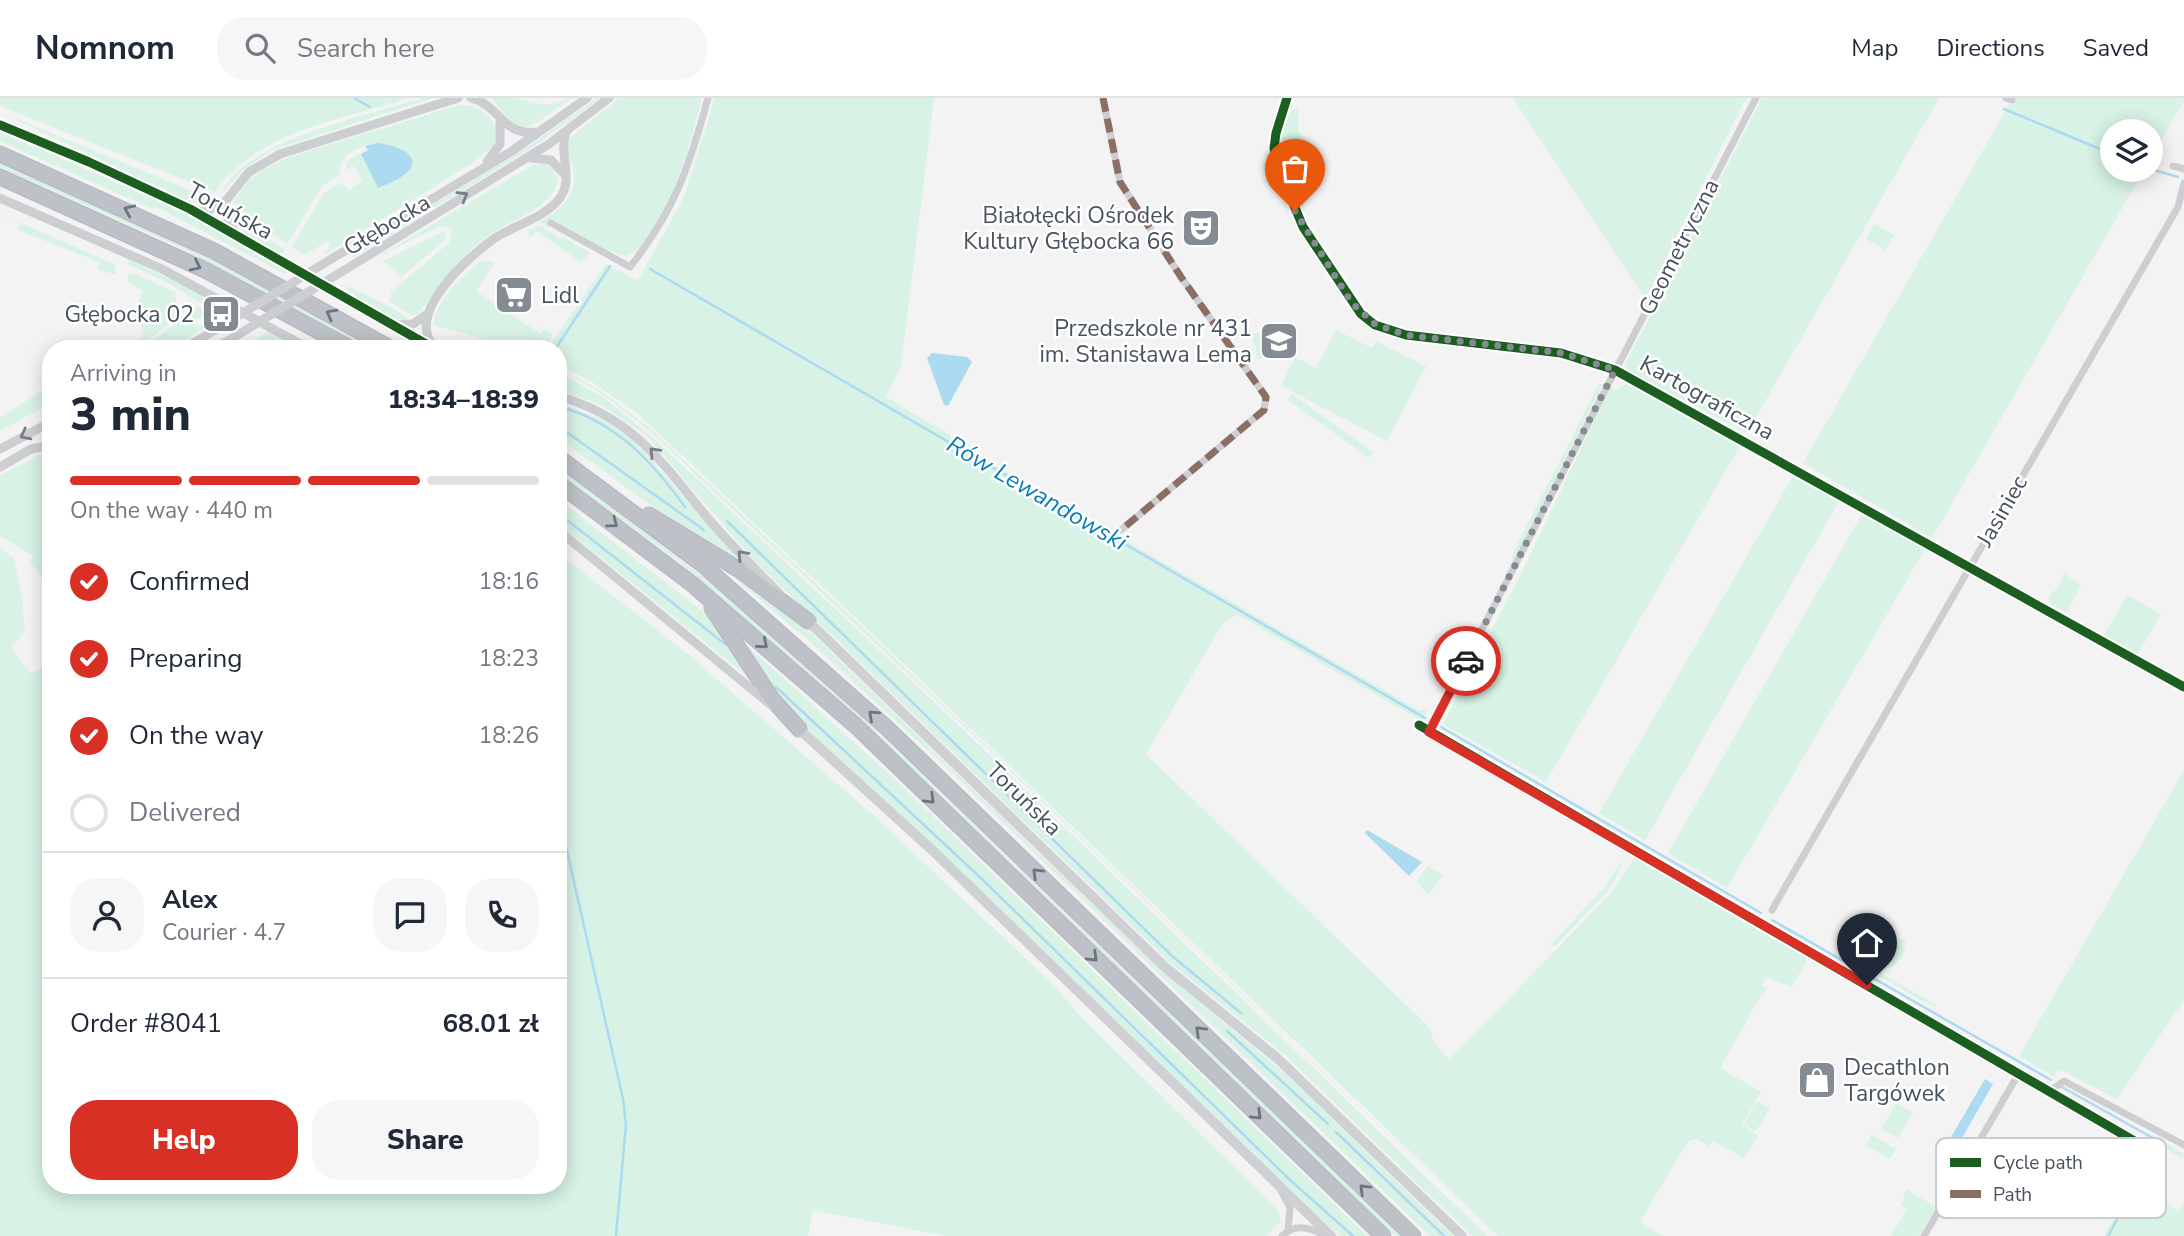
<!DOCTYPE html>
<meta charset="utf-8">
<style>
:root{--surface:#fff;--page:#f6f6f7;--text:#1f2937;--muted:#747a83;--line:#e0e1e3;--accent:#d93025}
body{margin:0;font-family:"Nunito Sans",sans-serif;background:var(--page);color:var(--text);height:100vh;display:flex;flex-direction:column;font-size:26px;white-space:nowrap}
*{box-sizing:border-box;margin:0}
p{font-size:23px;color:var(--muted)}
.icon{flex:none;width:38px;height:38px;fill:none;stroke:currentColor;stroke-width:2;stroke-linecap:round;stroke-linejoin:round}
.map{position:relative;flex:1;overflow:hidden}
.details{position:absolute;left:42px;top:242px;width:525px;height:854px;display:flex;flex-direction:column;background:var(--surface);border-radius:28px;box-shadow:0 4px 18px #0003}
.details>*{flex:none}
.tools{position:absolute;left:2100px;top:21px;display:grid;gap:14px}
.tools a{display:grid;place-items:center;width:63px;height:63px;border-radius:50%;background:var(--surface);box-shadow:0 4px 18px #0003;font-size:35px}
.pin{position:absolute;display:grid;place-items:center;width:60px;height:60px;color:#fff;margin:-72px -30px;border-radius:50% 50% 50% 0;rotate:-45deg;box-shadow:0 0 7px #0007}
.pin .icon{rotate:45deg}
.courier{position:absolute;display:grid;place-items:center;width:70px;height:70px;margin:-35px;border:5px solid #d93025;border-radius:50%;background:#fff;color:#222;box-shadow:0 2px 9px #0007}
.head em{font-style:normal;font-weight:800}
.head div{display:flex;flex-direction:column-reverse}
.head{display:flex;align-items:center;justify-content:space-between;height:119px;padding:0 28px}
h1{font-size:46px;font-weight:800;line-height:52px}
.bar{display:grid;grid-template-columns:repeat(4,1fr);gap:10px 7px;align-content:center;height:84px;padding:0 28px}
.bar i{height:9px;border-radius:5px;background:var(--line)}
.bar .selected{background:var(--accent)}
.bar p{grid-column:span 4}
.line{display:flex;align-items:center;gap:18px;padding:0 28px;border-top:2px solid var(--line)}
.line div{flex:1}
.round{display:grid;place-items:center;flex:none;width:74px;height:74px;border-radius:28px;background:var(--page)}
ol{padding:0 28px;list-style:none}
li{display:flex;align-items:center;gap:21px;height:77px}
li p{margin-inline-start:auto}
li .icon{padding:7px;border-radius:50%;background:var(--accent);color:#fff;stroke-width:4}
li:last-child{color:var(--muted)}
li i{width:38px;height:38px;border:4px solid var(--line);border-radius:50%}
.cta{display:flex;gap:14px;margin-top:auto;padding:14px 28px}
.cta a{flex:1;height:80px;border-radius:28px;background:var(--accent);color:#fff;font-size:28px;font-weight:800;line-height:80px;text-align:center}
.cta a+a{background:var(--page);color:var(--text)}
header{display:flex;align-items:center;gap:42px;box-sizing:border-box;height:98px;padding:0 35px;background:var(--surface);border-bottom:2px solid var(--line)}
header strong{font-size:33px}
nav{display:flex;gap:38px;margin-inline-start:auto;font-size:24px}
.search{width:490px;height:63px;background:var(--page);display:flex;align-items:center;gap:18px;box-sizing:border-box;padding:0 24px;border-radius:28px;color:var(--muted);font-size:26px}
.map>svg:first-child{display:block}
.green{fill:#d8f2e5}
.water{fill:#acdaf0}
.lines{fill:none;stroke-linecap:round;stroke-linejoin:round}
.stream{stroke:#acdaf0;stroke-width:2.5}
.motorway-casing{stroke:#b8bbc3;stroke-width:17}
.minor{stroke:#cdced1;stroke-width:7}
.tertiary{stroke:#cdced1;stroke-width:9}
.secondary{stroke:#ced0d4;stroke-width:10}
.motorway{stroke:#bec2c8;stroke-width:14}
.tertiary-bridge{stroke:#cdced1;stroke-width:9}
.quiet{stroke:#8d6e63;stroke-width:7;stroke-dasharray:14 7;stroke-linecap:butt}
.cycleway-casing{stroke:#fff;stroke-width:13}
.cycleway{stroke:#1b5e20;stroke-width:9}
.oneway{stroke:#777e88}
.oneway2{stroke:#6c747f}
.done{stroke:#848b93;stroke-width:7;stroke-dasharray:0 12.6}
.route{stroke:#d93025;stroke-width:9}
.labels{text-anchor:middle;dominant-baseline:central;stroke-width:5;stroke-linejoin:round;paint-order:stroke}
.street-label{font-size:23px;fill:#495360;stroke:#fff}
.poi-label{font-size:23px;fill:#495360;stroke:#fff;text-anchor:end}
.water-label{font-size:24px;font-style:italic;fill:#0a7db3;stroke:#fff}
.key{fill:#fff;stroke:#c8cbcf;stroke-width:2}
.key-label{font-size:19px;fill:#495360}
</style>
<header>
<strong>Nomnom</strong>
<div class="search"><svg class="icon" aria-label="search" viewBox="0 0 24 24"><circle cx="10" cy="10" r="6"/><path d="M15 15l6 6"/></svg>Search here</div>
<nav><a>Map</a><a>Directions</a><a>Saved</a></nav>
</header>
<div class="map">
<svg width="2184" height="1138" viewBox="0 0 2184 1138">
<rect width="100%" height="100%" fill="#f3f3f3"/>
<path class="green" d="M0,0H409C342,22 258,32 215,94L0,8Z
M424,0H433L272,52L243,72L221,96C241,43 372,16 424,0Z
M491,0H514L545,7L572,0L538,24L523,30L514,27Z
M597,0H601L533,49L354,159L353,155L529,48Z
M619,0H702C692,39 666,142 626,158L605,151L554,122L549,130L539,124C561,113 581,94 572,67C568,57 565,51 569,41Z
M715,0H934L901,268L886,299L950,337L952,342L1420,613L1428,611L1422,623L1236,516L1222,527L1146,656L1431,931L1432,941L1449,962L1612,794L1634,760L1806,860V865L1791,889L1766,879L1762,887L1768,891L1761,897L1720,970L1761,994L1742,1026L1758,1038L1744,1060L1713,1043L1709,1048L1696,1041L1688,1043L1640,1124L1663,1138H1498L878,541L638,316L594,285L558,266V250H515L434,227C433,205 464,177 480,163L495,164L476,193L541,236L545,231L552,236L549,249L606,166L638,183L684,99Z
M1513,0H1746L1645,201Z
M1762,0H1939L1747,335L1631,274L1625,267Z
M2013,0H2184V3L2151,60V33H2112V72H2144L1932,440L1803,365Z
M459,7C478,7 490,15 497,33L494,47L471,66L322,158L331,147L328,143L305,157L292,149L323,96L340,85L349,92L362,83L354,68L345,73L349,61L361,56L365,66L410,69L411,62L368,46C352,54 339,56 340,76L322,88L287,146L257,127L234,103L249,82L262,72L289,59Z
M1293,11H1298V33L1321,62L1294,81L1287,78C1280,57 1274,29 1293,11Z
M0,14L216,103L206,107L188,103Z
M0,34L193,118L288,175L285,176L155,108L153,111L0,43Z
M0,65L183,147L374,250H368L181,150L0,69Z
M545,65L553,70L558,82C552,111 511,121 489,137C458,159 440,188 418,216L411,217L389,203L392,193L449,145L452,134L446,129H438L376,160L533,67Z
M231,111L257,134L285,151L282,155L278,156C262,145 230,133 231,111Z
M0,116L114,166L117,177L99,172V164L18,132L20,126Z
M1874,126L1894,137L1885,152L1866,141Z
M539,127L557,138V141L565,140L590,155L581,164L536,133L531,139L527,133Z
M444,133L446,141L401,179L383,163Z
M128,161L194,193L217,208L212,212L167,184L129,167Z
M134,175L175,194L179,218L137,250H134L144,236L136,210L143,193L128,184V177Z
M348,188L398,213L409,222C386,224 363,203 346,191Z
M199,209L208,215L194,223L195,229L203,227L204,229C174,248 183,250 142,250Z
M1287,231L1291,234L1289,240L1293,256L1257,261L1256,248L1248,236Z
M1336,232L1372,250L1376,243L1426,268L1387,343L1281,288L1295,259L1316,270Z
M269,233L297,250H272L257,241Z
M558,270L600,292L647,328L868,534L1494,1138L974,638L653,336L604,297Z
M558,274L603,299L651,338L952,621L1487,1138H1472L1284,956L1169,864L752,460L647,338L602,307L558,292Z
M1627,285L1740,348L1546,684L1443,626L1520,478L1610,290L1615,292Z
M1599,286H1603L1511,467L1513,455Z
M51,287V305L0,333V320Z
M1292,296L1373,354L1369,360L1288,302Z
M558,304L608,324L632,340L748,471L646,404L558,340Z
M40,356L51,362V535L43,482L30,464L33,458L0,438V378Z
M558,369L708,483L821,580L1401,1138H1395L818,583L676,462L558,374Z
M1793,378L1839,403L1645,742L1599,715Z
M558,401L705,515L719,529L753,583L558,425Z
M1862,416L1925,451L1727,790L1668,755Z
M0,451L14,460L22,498L25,534L11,549L31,576L51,564V1087H558V455L688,556L873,717L1051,884L1083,921L1278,1112L1281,1123L1266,1138H946L813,1112L808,1138H0Z
M711,460L807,531L1164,875L1286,976L1453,1138H1430L932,656L809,543Z
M2064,475L2081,487L2067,515L2049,505V497L2058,490Z
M2127,497L2161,516L2138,556L2104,537Z
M742,543L902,688L1367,1138H1341L1313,1114L925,739L792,617Z
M2184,672V902L2117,1001L2061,972L2053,978L2019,958Z
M1620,765L1622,769L1608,793L1554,849L1551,846L1604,790Z
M1428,768L1443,777L1429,796L1416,784Z
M1901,841L1905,842C1907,853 1900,866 1889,870L1886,864L1890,851Z
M1867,867L1936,907L1935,910L1865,870Z
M1757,1003L1770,1010L1756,1033L1744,1026Z
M1896,1005L1913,1014L1898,1040L1881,1031Z
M1872,1037L1896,1051L1890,1061L1866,1047Z
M2159,1040L2184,1056L2182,1060L2163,1050L2138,1091L2178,1113L2184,1104V1138H2104Z
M1906,1091L1936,1109L1919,1138H1891L1907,1111L1901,1107Z"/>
<path class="water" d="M377,45C392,46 429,57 404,77C397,83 386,86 378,90L361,56L368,52L365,48Z
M932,255L967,259L972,264L948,308L944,307L927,260Z
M1367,732L1422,764L1409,778L1365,735Z
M1985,981L1993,986L1946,1068L1937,1063Z"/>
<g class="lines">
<path class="stream" d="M354,0L370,9
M2004,11L2112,56
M2151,71L2178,79
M650,171L1425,620
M556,250L610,168
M558,308C616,324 651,362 685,409
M558,328L704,432
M558,415L725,546
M727,423L1171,857L1241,915
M776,589L983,782L1290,1082L1353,1138
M1441,629L1761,815
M558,713L623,1001L626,1027L616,1138
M1772,822L2051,982
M1227,933L1328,1026
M2060,988L2160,1044L2108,1138
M1336,1034L1444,1138"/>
<g class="motorway-casing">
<path id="motorway" d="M0,56L214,153L390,250
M0,79L205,172L350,250
M558,359L703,467L887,630L1413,1138
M558,385L692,486L856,628L1383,1138
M649,417L741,473L808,523
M712,510L772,601L799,631"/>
</g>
<path class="minor" d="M1103,0L1120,84L1181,179L1266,299L1264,312L1121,432
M1287,0L1276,35L1274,50L1277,66L1303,129L1361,216L1375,227L1406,237L1561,255L1615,272L2184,589
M2006,0L2012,2
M2173,68L2184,71
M551,125L630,169C675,112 689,69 708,0
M1419,627L2148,1051
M1429,634L1756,0
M1772,812L2178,109L2184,85
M2050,993L2064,983L2184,1047
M1281,1093L1290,1109L1288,1132
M1282,1138C1295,1125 1310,1129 1325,1138
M1924,1138L2019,975"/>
<path class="tertiary" d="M471,0C502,8 500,38 538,34
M0,27L89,64L190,111L433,250
M530,60L551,62L565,77
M487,64L500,46V23
M0,100L162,171L308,250
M226,102V117L234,134
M195,113L209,112L224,105L249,74L280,56L458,0
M333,160L512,53L587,0
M356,165L549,46L609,0
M395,227L413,226L426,217
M185,250L215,232
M215,250L231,241
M435,250C403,216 468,159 495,140C515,127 544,120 559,101C575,81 558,57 566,34
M558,298C636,320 663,367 712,425C733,449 756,472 779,495
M0,351L51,324
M0,369L31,351L51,347
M558,432L771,607"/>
<path class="secondary" d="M808,523L1166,870L1277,960L1462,1138
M799,631L931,751L1331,1138"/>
<use href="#motorway" class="motorway"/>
<path class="tertiary-bridge" d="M215,232L333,160
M231,241L356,165"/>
<path class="quiet" d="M1103,0L1120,84L1181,179L1266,299L1264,312L1121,432"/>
<g class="cycleway-casing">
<path id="cycleway" d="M1287,0L1276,35L1274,50L1277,66L1303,129L1361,216L1375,227L1406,237L1561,255L1615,272L2184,589
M0,27L89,64L190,111L433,250
M1419,627L2148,1051"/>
</g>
<use href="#cycleway" class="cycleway"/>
</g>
<defs><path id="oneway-chevron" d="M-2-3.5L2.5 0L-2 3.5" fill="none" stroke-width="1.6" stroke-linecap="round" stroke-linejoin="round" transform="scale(1.75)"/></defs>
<g class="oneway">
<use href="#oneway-chevron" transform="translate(463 98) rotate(-31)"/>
<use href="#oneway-chevron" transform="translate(25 337) rotate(153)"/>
<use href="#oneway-chevron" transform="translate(654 354) rotate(-134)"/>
<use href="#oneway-chevron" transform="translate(742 457) rotate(-133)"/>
</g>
<g class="oneway2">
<use href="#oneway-chevron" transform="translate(129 112) rotate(-156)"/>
<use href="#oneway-chevron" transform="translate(196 168) rotate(26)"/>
<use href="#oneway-chevron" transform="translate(331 216) rotate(-152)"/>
<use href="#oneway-chevron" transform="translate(613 425) rotate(37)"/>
<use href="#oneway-chevron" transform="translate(763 546) rotate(41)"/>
<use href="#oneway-chevron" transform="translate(873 617) rotate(-138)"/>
<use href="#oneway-chevron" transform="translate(930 701) rotate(44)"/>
<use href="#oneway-chevron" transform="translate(1037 775) rotate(-136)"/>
<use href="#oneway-chevron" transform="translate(1093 859) rotate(44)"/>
<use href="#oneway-chevron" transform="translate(1200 933) rotate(-136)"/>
<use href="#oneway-chevron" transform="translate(1257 1017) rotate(44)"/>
<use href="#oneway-chevron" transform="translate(1364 1091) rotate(-136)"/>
</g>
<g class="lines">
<path class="done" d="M1295,113L1351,204L1375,226L1406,237L1562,255L1615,272L1466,563"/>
<path class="route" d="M1466,563L1429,634L1867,887"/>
</g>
<defs>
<g id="theatre-square" transform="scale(2.0125)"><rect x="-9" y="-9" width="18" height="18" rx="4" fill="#848b93" stroke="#fff"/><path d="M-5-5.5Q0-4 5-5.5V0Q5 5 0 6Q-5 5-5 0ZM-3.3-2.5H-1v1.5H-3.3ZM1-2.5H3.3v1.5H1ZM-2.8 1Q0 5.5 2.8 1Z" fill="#fff"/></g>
<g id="supermarket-square" transform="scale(2.0125)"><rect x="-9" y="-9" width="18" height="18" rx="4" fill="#848b93" stroke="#fff"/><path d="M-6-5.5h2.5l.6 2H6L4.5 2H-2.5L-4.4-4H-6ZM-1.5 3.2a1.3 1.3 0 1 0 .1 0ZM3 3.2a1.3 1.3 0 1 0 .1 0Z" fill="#fff"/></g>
<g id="bus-square" transform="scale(2.0125)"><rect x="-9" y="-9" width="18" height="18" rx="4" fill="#848b93" stroke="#fff"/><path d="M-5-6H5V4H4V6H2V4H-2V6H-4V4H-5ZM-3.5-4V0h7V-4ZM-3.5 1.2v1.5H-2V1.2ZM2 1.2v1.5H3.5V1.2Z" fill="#fff"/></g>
<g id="school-square" transform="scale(2.0125)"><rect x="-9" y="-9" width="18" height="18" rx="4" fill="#848b93" stroke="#fff"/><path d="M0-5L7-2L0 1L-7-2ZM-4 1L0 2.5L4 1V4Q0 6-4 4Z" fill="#fff"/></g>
<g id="shop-square" transform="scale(2.0125)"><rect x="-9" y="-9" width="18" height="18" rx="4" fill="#848b93" stroke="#fff"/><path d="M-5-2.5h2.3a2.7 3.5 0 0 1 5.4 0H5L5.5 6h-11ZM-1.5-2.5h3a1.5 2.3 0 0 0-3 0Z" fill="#fff"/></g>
</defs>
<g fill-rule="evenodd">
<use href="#theatre-square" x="1201" y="130"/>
<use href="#supermarket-square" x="514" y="197"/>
<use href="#bus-square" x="221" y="216"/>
<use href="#school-square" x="1279" y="243"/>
<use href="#shop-square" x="1817" y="982"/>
</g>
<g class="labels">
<g class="street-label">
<text transform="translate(230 113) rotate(29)">Toruńska</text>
<text transform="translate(387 127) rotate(-31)">Głębocka</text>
<text transform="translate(1679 149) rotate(-63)">Geometryczna</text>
<text transform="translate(1707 300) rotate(29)">Kartograficzna</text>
<text transform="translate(2002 413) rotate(-60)">Jasiniec</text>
<text transform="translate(1024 701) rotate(44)">Toruńska</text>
</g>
<g class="poi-label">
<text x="1174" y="117">Białołęcki Ośrodek<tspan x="1174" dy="26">Kultury Głębocka 66</tspan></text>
<text x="541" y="197" text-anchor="start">Lidl</text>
<text x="194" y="216">Głębocka 02</text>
<text x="1252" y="230">Przedszkole nr 431<tspan x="1252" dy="26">im. Stanisława Lema</tspan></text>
<text x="1844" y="969" text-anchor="start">Decathlon<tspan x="1844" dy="26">Targówek</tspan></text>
</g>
<g class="water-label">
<text transform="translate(1037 395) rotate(30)">Rów Lewandowski</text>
</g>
</g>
<rect x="1936" y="1040" width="230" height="80" rx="10" class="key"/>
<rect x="1950" y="1060" width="31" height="9" fill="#1b5e20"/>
<rect x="1950" y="1092" width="31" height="8" fill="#8d6e63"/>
<g class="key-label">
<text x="1993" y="1071">Cycle path</text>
<text x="1993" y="1103">Path</text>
</g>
</svg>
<div class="tools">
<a><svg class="icon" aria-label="layers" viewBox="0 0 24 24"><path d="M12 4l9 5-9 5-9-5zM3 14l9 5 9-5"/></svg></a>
</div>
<div class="pin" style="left:1295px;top:113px;background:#ea580c"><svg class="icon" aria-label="bag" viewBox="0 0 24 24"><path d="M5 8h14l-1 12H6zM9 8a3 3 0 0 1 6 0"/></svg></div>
<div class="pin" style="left:1867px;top:887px;background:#1f2937"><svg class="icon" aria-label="home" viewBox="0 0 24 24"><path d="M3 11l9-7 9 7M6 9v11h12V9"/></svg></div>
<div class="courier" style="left:1466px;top:563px"><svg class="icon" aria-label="car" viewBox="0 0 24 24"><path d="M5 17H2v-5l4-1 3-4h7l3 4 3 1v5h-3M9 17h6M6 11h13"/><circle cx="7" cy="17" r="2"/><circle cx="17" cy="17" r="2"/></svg></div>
<section class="details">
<div class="head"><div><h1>3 min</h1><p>Arriving in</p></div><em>18:34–18:39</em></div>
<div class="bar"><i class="selected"></i><i class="selected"></i><i class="selected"></i><i></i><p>On the way · 440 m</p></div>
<ol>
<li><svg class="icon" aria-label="check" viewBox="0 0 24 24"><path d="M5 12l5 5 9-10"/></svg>Confirmed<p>18:16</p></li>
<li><svg class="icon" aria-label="check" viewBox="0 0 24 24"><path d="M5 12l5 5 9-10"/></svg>Preparing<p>18:23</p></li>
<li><svg class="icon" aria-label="check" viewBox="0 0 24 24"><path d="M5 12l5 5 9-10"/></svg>On the way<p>18:26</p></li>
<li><i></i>Delivered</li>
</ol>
<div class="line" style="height:126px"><a class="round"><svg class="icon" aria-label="person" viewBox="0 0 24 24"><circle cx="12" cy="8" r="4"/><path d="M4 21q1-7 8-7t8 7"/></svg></a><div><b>Alex</b><p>Courier · 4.7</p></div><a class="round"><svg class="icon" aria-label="chat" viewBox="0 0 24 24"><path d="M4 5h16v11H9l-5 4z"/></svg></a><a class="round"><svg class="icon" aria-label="phone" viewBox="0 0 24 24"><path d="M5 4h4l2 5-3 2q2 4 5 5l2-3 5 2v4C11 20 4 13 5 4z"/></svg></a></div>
<div class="line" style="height:91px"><div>Order #8041</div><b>68.01 zł</b></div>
<div class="cta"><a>Help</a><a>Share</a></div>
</section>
</div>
